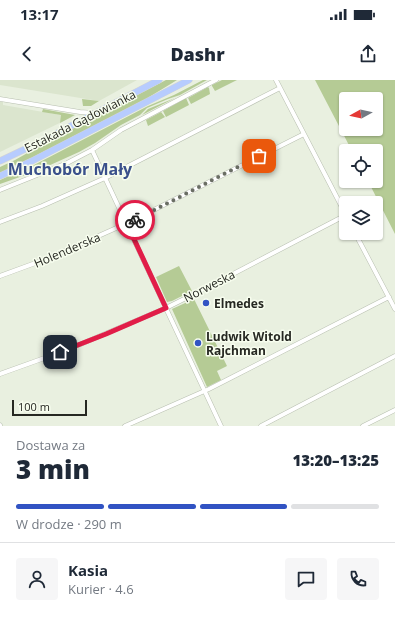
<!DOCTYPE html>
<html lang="pl">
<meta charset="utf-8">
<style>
:root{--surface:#fff;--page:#f6f6f7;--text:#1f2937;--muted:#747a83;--line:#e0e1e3;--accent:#3153c3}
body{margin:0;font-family:"Open Sans",sans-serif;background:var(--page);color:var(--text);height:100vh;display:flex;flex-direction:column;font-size:15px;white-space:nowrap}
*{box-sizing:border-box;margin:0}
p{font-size:13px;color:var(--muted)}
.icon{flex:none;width:22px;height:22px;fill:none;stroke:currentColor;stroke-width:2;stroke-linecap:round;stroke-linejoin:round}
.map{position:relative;height:346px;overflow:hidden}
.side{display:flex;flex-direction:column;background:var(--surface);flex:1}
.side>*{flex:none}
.needle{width:26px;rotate:262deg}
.fabs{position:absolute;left:339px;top:12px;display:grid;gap:8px}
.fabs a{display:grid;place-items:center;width:44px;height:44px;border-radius:4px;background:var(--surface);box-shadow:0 1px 3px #0004;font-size:20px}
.scale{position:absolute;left:12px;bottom:10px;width:75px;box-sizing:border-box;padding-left:4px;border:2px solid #262822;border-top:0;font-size:11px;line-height:14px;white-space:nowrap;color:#262822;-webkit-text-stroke:3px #f7fdee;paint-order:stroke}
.pin{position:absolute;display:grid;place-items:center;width:34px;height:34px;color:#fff;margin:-17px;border-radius:8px;box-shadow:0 2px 6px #0006}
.courier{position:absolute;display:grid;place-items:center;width:40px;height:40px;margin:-20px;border:3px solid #e11d48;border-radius:50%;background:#fff;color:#222;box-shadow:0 1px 5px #0007}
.summary em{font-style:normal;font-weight:800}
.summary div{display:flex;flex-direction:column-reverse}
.summary{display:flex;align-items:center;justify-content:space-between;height:68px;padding:0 16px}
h1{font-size:26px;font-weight:800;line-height:30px}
.bar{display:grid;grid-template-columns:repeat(4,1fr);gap:6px 4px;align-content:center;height:48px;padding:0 16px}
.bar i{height:5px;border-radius:3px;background:var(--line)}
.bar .active{background:var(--accent)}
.bar p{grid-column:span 4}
.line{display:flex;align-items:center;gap:10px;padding:0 16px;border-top:1px solid var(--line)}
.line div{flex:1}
.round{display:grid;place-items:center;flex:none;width:42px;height:42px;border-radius:4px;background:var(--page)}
.status{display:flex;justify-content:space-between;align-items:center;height:28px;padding:0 20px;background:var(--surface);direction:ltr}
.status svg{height:11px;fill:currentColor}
header{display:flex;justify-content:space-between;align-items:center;height:52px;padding:0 16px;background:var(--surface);font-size:18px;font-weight:800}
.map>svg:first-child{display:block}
.built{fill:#dbe5ce}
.green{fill:#b5cb95;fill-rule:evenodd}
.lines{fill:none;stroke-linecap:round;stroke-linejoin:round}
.street-casing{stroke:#b8bfb0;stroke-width:5}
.primary-casing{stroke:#d4d4d3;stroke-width:7}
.street{stroke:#fff;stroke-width:4}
.primary{stroke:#b7ccfe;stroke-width:6}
.done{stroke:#6a6e64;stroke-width:4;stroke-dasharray:0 7.2}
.route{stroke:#e11d48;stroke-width:5}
.poi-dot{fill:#3153c3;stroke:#f7fdee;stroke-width:1.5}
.labels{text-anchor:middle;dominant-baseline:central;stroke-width:3;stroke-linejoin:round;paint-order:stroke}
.street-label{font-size:12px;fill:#262822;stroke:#f7fdee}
.poi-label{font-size:12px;font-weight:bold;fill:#262822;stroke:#f7fdee;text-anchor:start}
.district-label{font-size:16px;font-weight:bold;fill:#3a508b;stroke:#f7fdee}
</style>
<div class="status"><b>13:17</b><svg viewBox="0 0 49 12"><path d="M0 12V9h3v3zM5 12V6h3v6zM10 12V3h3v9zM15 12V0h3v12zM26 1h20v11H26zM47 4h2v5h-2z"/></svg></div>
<header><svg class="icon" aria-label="back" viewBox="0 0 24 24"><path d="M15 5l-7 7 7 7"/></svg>Dashr<svg class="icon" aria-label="share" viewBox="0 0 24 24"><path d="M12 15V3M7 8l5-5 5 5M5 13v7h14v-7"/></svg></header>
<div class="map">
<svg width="395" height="346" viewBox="0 0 395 346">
<rect width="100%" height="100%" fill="#e9f0e0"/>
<path class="built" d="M0,0H137L99,21L0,5Z
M0,22H3V25L72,37L0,72Z"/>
<path class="green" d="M166,0H177C167,6 156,13 146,19C98,45 49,70 0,93V87L15,80L47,62Z
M203,0H207L180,15L168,19L147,28L140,35L121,45L95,63L79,72L37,91L0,104V100L34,85L148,26L174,15Z
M222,0H237L215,11L212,6V5Z
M315,0H395V154L368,101H376V71H352ZM346,19H376V49H346Z
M208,7L209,8L210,14L191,24L188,18Z
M175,18L142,35L148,29Z
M186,18L189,25L166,37L163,31Z
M82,19L99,21L91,26H83Z
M43,29L75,35L60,43L61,35L42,32Z
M161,32L165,37L148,46L146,40Z
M179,186L192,211L172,221L167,222L156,197Z
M194,219L227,286L217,291L221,300L207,307L172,229Z"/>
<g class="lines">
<g class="street-casing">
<path id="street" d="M276,0L346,135
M0,19L80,32L94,33
M92,70L221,346
M0,110L67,83L92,70L121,50L216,0
M0,142L42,126L105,98L280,8
M355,153L395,229
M0,196L49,178L132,141L304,54
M0,294L50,276L81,264L166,228L208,207L346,135
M0,345V346
M125,346L209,309L389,217
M261,346L395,276
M363,346L395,330"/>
</g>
<g class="primary-casing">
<path id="primary" d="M0,81L42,61L159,0
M0,96L32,81L189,0"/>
</g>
<use href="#street" class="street"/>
<use href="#primary" class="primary"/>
</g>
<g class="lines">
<path class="done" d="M135,140L259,76"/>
<path class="route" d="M60,272L106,254L166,228L127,144L135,140"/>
</g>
<g class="poi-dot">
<circle cx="206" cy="223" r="4"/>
<circle cx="198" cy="263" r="4"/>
</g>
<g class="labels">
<g class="street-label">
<text transform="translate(80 41) rotate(-27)">Estakada Gądowianka</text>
<text transform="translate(67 170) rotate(-23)">Holenderska</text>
<text transform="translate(209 206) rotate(-27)">Norweska</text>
</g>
<g class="poi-label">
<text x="214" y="223">Elmedes</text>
<text x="206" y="256">Ludwik Witold<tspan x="206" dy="14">Rajchman</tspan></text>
</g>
<g class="district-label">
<text x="70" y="89">Muchobór Mały</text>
</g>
</g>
</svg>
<div class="fabs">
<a><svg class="needle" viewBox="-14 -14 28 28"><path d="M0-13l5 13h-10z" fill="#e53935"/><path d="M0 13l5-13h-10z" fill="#747a83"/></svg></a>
<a><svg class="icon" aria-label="locate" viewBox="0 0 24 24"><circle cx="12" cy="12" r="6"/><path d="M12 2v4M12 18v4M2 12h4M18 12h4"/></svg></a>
<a><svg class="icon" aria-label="layers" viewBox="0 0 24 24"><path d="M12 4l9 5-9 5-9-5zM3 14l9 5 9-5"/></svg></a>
</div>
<div class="scale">100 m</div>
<div class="pin" style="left:259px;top:76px;background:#ea580c"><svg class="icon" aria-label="bag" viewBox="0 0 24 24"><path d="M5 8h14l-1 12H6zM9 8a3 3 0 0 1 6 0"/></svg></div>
<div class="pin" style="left:60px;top:272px;background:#1f2937"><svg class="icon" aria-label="home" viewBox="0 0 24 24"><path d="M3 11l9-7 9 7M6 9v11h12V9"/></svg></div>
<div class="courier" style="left:135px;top:140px"><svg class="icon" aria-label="bike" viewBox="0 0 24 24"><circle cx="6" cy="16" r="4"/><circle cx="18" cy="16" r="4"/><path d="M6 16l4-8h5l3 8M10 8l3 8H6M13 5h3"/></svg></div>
</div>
<section class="side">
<div class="summary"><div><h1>3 min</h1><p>Dostawa za</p></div><em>13:20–13:25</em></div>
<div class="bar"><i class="active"></i><i class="active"></i><i class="active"></i><i></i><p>W drodze · 290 m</p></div>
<div class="line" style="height:72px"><a class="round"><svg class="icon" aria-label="person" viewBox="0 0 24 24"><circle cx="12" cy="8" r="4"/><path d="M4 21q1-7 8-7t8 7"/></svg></a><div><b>Kasia</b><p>Kurier · 4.6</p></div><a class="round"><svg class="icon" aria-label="chat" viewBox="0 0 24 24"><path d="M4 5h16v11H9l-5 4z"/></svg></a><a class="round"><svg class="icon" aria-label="phone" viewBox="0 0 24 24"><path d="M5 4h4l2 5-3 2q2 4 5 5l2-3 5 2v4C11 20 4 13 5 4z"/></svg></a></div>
</section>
